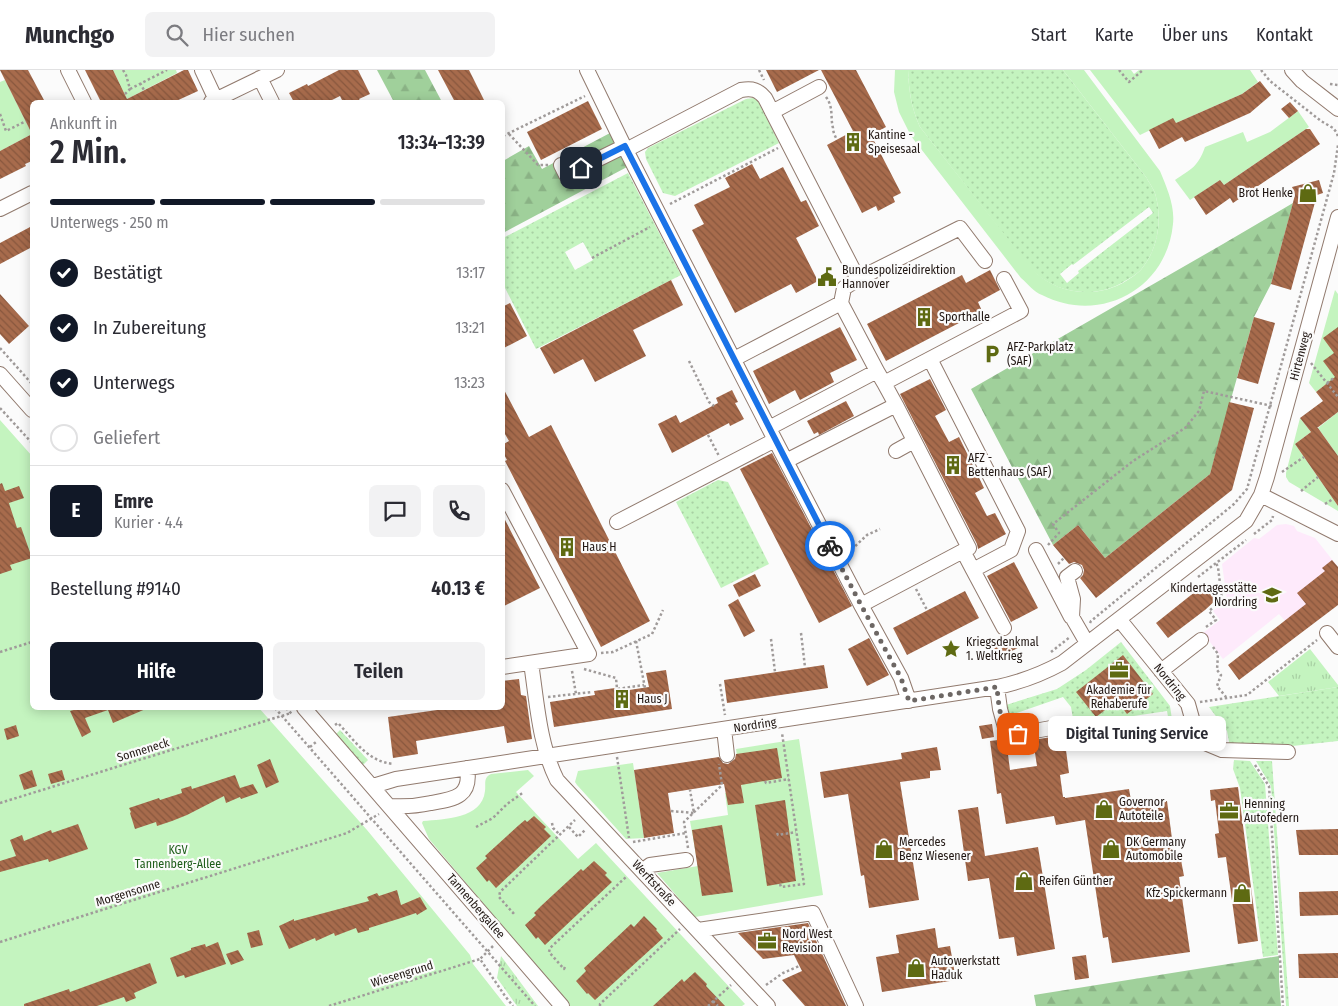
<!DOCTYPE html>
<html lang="de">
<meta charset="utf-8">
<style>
:root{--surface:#fff;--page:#f2f2f3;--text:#2b2b33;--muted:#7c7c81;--line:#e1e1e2;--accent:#111827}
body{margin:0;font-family:"Fira Sans Condensed",sans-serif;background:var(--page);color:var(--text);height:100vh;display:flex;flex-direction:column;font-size:19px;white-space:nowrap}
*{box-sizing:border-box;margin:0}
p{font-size:16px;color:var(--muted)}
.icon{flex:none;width:28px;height:28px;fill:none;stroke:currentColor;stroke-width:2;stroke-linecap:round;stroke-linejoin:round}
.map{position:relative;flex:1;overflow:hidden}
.drawer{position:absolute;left:30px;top:30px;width:475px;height:610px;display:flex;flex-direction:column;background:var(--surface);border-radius:8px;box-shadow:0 2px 12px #0003}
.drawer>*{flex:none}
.pin{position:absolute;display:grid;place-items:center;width:42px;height:42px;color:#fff;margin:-21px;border-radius:10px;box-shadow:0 2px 8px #0006}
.courier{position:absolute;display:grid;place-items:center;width:50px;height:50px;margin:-25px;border:4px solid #1a73e8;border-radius:50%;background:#fff;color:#222;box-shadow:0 1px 6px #0007}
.bubble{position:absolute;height:35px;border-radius:8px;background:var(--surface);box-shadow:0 2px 12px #0003;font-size:16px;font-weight:600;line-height:35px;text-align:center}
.overview em{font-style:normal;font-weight:600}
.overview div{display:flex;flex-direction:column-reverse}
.overview{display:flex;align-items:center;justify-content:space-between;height:85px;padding:0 20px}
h1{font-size:32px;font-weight:600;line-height:38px}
.bar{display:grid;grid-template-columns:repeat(4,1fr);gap:8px 5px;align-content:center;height:60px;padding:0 20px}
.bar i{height:6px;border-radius:4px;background:var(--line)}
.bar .active{background:var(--accent)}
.bar p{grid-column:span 4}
.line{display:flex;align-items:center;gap:12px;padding:0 20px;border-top:1px solid var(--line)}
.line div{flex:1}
.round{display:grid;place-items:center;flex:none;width:52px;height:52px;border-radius:8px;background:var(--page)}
ol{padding:0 20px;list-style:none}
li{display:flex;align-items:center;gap:15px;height:55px}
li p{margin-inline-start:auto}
li .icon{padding:5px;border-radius:50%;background:var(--accent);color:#fff;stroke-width:4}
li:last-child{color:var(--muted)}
li i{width:28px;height:28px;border:2px solid var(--line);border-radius:50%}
.primary-button{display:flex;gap:10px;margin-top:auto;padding:10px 20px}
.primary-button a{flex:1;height:58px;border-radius:8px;background:var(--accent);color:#fff;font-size:20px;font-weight:600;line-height:58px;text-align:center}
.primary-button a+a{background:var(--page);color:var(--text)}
header{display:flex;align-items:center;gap:30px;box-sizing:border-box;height:70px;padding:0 25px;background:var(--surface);border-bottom:1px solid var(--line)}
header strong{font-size:24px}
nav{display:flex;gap:28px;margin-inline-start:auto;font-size:18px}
.search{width:350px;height:45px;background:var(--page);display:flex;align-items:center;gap:12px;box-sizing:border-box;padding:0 18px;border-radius:8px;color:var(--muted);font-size:19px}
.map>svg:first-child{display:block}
.education{fill:#feeafb}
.grass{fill:url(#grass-dots);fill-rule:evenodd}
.forest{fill:url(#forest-firs)}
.park{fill:url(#park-tufts)}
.garden{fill:#c4f4bf}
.building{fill:url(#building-back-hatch)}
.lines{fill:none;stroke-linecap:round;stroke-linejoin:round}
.minor-casing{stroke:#917a6e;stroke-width:16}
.path{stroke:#a09b9a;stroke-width:2.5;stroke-dasharray:2.5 2.5;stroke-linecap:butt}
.minor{stroke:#fff;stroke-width:14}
.done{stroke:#6d6764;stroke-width:5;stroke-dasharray:0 9}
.route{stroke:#1a73e8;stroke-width:6}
.labels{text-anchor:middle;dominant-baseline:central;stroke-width:4.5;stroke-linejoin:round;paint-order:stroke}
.poi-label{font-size:12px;fill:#211713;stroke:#fbfbfb;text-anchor:start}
.street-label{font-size:12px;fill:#211713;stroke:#fbfbfb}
.park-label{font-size:12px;fill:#1f5e1b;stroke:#fbfbfb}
</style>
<header>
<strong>Munchgo</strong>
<div class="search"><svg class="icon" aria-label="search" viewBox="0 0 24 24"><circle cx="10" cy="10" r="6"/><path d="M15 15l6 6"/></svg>Hier suchen</div>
<nav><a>Start</a><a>Karte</a><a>Über uns</a><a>Kontakt</a></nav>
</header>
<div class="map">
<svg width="1338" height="936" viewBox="0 0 1338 936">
<defs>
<pattern id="grass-dots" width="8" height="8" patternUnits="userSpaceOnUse" patternTransform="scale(1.25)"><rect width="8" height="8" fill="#c4f4bf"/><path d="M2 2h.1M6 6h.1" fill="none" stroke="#a8d0a3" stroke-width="1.8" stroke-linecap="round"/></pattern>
<pattern id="forest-firs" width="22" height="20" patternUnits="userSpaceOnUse" patternTransform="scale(1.25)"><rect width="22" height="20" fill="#a0d09b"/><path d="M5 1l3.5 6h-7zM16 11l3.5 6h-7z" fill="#8ab285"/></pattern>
<pattern id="park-tufts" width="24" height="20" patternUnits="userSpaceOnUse" patternTransform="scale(1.25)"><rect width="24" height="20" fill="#c4f4bf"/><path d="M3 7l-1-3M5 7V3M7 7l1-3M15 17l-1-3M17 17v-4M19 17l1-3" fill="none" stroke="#a8d0a3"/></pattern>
<pattern id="building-back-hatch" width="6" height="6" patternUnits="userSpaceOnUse" patternTransform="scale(1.25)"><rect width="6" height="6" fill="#a76b4c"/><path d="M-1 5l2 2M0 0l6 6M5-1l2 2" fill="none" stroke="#88573e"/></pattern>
</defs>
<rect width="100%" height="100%" fill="#fbfbfb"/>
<path class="education" d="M1286,454L1294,456L1297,461L1315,468L1338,497V519L1286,552L1279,544L1223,589L1203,563L1220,550L1213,541L1227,530L1222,494L1254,468L1259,469L1277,455Z"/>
<path class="grass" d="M908,0H1063L1146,107C1149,113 1155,120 1156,127C1162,150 1158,178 1143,197C1139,203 1132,207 1125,211C1095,230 1055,224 1030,198L920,57C911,37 909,21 908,0ZM1149,137L1153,143L1078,201L1079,203L1067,213L1060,204L1072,194L1073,195Z
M753,28L758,31L779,73L675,126L663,123L646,89L645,82L648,78L746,29Z
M628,103L681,205L536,279L503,214V168ZM583,172L593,190L575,200L565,182Z
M718,410L728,412L769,494L721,518L676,432Z
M1121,572L1170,636L1175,670H1172L1167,641L1074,655L1071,637L1063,627L1014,644L1016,655C1010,649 1007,644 1006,635L1057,619L1086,600Z
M1338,617V671L1274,678L1230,677L1227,661L1209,637Z
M340,660L368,690L363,695L335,665Z
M1234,690L1250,691L1265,714L1278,885L1263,887L1240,718L1233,699Z
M1256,691H1272L1289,936H1286L1271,716Z"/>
<path class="forest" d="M377,0H425L442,32H394Z
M610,63L627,97L503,163V91L529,76L542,99Z
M1293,133L1271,214L1254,247L1210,404L1105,488L1078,455L1053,475L971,319L1223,174Z
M1279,886V910L1281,936H1036L1034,925Z"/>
<path class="park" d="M1310,579L1338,615V617L1279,626L1268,612Z
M501,886L538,936H517L497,908Z"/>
<path class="garden" d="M113,0H176L177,3L127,29Z
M895,0H908C909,21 911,37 920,57L1031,198C1055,224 1095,230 1126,211C1132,207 1139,203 1143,197C1158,178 1162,150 1156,127C1155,120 1149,113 1146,107L1063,0H1084L1160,101C1167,118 1175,136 1173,154C1167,219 1100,255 1042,225C1034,222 1028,214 1021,208L911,66L899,42L894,22Z
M1090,0H1131L1134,4L1139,0H1250L1258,12L1242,24L1176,53L1173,49L1140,65Z
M5,10L32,64L0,81V12Z
M1298,41L1309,57L1224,115L1220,110L1190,130L1175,110C1191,99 1198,97 1205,77L1243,62L1247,72L1270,62Z
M1335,220L1338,224V332L1325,315L1316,322L1309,313Z
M1338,342V386L1318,358Z
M1300,348L1311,362L1295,374L1338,436V441L1289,412L1286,407V403Z
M0,350L32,386V638H259L367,760L470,885L473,894L506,936H0Z
M799,669L823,825L695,847L657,803L698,796L690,751L728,745L725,723L742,720L736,679Z
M633,693L644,768L626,769L577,715L575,712L578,701Z
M528,700L534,706L516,722L578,789L596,773L745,934L742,936H570L429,769L422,753L423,751C444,749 482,749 485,721C486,713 483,708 491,704Z"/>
<path class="building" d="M0,0H28L45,32H32V91L25,94L26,96L0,109V81L32,64Z
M85,0H113L127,29L184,0H188L198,21L174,32H101Z
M339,0H358L370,24L359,29L361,32H343L340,26L328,32H294L289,23L307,14L308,16Z
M438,0H469L485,32H455Z
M766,0H819L777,22Z
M821,0H856L886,57L871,65L901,123L893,127L895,132L878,141L876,136L862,143L827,75L853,61Z
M1260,11L1271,25L1250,43L1185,72L1182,67L1159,79L1149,60L1173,48L1176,53L1242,24Z
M588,31L602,59L541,90L527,62Z
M1290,32L1298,41L1289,48L1281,39Z
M1306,59H1310L1320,74L1233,133L1230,128L1206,145L1194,127L1220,110L1224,115Z
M752,94L760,109L783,97L801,132L806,130L819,156L796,168L818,211L796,223L791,214L735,243L692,160L704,154L694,135L730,117L725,108Z
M1319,110L1323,123L1317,125L1291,220L1271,214L1295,125L1292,117Z
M32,156V177L0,194V173Z
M990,200L1000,220L978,232L982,241L886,291L867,254L962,205L966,213Z
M671,210L683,235L633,260L646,286L595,312L583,289L554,304L540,278Z
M0,224L29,256L9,274L0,264Z
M510,233L527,266L502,279V237Z
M1254,247L1275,253L1258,314L1237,308Z
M840,257L857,290L830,303L834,312L800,330L795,320L769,334L753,301Z
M1338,257V342L1317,358H1318L1338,386V436L1295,374L1311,362L1300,348L1323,331L1316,322L1335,307L1323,291L1334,283L1323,268Z
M930,309L946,340L935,346L949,372L959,367L984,418L975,423L987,446L995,443L1006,464L978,479L977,474L900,324Z
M502,316L529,367L551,355L650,551L601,577L505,391L507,390L502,381V375L509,371L502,359Z
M732,320L738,332L735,333L744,349L730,356L729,353L672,383L658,354L676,345L680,353L718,333L716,328Z
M846,331L854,346L819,365L818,362L814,364L807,351Z
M1229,332L1254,338L1232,420L1096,528L1080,508L1083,505L1084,500L1082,495L1074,492L1069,494L1053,475L1078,455L1105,488L1210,404Z
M772,383L852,536L819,553L740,399Z
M2,413L5,421L19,416L24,428L9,433L6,424L17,458L21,457L32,488L10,495L12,500L0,504V414Z
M502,444L540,518L502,537Z
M1332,490L1338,497V535L1239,610L1228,595L1306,534L1297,523L1325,501L1322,498Z
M1014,492L1038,538L1011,552L987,506Z
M755,504L761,516L739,527L733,515Z
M1206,513L1218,528L1205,540L1168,568L1156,553Z
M965,521L979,548L907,585L893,558Z
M738,529L755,561L744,567L728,535Z
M1017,567L1022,576L999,587L994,578Z
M869,568L889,605L867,616L848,579Z
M1123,585L1153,624L1127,644L1117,631L1096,647L1076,622Z
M824,595L828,618L727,633L724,610Z
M666,600L672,639L554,657L550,632L595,625L594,621L615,618L616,622L649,617L646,603Z
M519,609L521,625L526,626L532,669L507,673L504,656L416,671L418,684L393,688L388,647L451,638H502V630H504L502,611Z
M81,638H148L113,653L108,640L85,648L91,662L82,667L70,641Z
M992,654L994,667L982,669L979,656Z
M16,655L19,666L7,670L4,659Z
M1064,665L1069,703L1060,705L1063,727H1065V728L1129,719L1132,736L1167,731L1175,791L1181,790L1184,806L1179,807L1190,882L1112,893L1108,867L1103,868L1085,750L1056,755L1054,746L1006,754L1001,723L997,724L990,671L1006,669L1010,700L1037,696L1033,670Z
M937,677L941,700L930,701V708L900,712L919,830L869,838L864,805L861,806L848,724L824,728L820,702L902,689L901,683Z
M777,678L782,708L741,715L744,733L728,735L724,714L668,723L674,763L644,768L634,700L719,687L723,693L728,694L735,689L736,684Z
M270,689L279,712L266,718L257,695Z
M32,700L37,716L24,720L19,705Z
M62,700L65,710L51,714L48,704Z
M235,705L240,718L253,714L258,723L241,729L240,727L226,733L224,726L187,745L172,751L157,756L156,752L135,759L130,743L131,742L129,738L159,728L160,730L182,723L181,719L191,716L192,719Z
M1238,717L1258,871L1238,874L1226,787L1218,788L1215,764L1219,763L1215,730L1211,731L1210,720Z
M785,730L796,811L767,816L755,735Z
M978,737L985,786L1038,777L1055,879L1017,886L1014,867L999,869L989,808L968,811L958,740Z
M534,746L546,757L544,759L551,766L496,818L489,810L487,812L476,798L487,788L485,786L519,755L525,750L527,752Z
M78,754L88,779L49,792L48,789L0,802V791L16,786L10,770L22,765L24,771L51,760L52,763Z
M722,755L733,822L702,826L692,760Z
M1338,759V785H1299L1296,760Z
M594,791L607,803L605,805L612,812L545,875L538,867L536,869L525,855L536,845L534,843L541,836L581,799L583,801Z
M397,820L401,835L420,827L427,839L417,845L416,843L398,849L369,858V860L358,863L356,858L335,866L334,863L316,871L315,868L289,879L279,856L294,849V851L369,831L367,827L377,823L379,826Z
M1338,821V845L1300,846L1299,822Z
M644,846L657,859L656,860L663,868L595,930L588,923L587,924L576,911L586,901L584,898L631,854L634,857Z
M808,853L846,936H805L782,910L802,901L794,885L763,889L738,863Z
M935,858L938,878L950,876L956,910L882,922L876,887L899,883L896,865Z
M259,860L263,875L251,878L247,863Z
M218,872L226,894L185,908L184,905L177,907L170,888L191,880V878L205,874L206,877Z
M238,880L244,890L231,895L226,884Z
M1338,883V908H1299L1298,884Z
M1086,885L1089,908L1075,910L1072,887Z
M150,893L157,913L134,923L136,928L126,932L124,927L97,936H24V934L69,919L70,922Z
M695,902L707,914L706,916L725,936H653L682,909L684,912Z"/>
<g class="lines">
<g class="minor-casing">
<path id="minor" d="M68,0L84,32
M202,0L216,30
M587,0L626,80L775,370L861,535L901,608L909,631
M1292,0L1302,11L1338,39
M260,8L272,32
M211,32L277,0
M772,42L819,17
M626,80L741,20C753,18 758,20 765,28L858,209
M561,95L566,105L625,76
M0,139L32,123
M734,289L841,233
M877,301L841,233L844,218L858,209L960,158L985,191
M0,304L32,340
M884,313L896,335L969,478L963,481
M769,358L877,301L884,313L1021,241L1004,209
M896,381L914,371
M786,391L896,335
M502,420L589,584L502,597
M1261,425L1338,464
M617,452L775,370
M1036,480L1071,547
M973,500L1004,558
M1075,501L1067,507L1073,529L1072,547L1087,573
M861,535L963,481L973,500L1011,480L1018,461L930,289
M1119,549L1188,634L1198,670L1222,680L1288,682
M1327,563L1338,577
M531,593C537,632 539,674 557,710L768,936
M1161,601L1201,570
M997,617L1000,639L1005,657L1010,662L1018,664L1062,656
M304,638L562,936
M724,659L727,685
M373,716L396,709L997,617C1021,612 1040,605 1062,593L1246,451L1261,425L1267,407L1338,147
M391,736C405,737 417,736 431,733C454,729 472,727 467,698
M642,801L650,795L686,790
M698,860L813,843L856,936"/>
</g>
<path class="path" d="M123,0L126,5L130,19L125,24
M759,0L764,10
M1119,0L1129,12L1143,0
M1261,0L1270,11L1321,51L1333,58L1337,63L1338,67
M140,13L144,20
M1330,14L1338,15
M130,19L167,0
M826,27C834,38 830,47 833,58C833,62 835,66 837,70
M0,44L6,61L26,51
M509,64L538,95H549
M503,66L585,26
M670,134L778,78
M592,188L650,157
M0,278L32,314
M689,291L709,332L714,336
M1311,293L1338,327
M1327,313L1335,307
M0,338L32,373
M708,365L719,386
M1282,402L1304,387
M1301,421L1318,407
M1325,434L1333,429
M1254,464L1272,450L1273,446
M1048,475L1059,463L1053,454L1133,391L1185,358L1199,341L1204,321L1272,336
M848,483L867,465L880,459
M1058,494L1064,488
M1198,507L1246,470
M916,519L927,540
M1090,553L1091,551L1234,434L1247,419L1334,103L1338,75
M1206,557L1216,550L1209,541L1222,530L1218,497L1216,493
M801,563L805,597
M771,569L775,602
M636,571L645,618
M1213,577L1218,584L1217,600L1221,605L1217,616L1226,627
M0,582L32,572
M1051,582L1070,567
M601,583L613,582L652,564L663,540
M584,599L616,608L617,619L644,615
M572,601L576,624
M720,614L725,645
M548,627L592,622
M1200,632L1247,625L1317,570
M275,638L535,936
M286,638L292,644
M335,655L338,653C355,671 368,692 394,694
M310,677L316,672
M617,687L629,768
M1255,695L1269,716L1283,936
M765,711L766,713L789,709
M0,733L291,643
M671,741L694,743L690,720
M552,753L553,758L560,765
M476,757L493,748L507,734L524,722
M569,757L578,767L585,760
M777,763L778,765L796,762
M633,772L686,763
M688,778L684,752L722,715L719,694
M780,814L781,817L804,814L782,663
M514,842L513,843L499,827L500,822L575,750
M0,872L347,763L379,744
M493,876L480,889L505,926L513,936
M565,897L564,899L549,882L550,878L627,806
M766,915L783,903L799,896
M713,931L718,936
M329,936L480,889
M600,936V934L680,859
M708,936L731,915"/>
<use href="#minor" class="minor"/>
</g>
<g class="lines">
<path class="done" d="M830,476L861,535L901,608L909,631L997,617C998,628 1000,657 1010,662C1013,663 1016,663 1018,664"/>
<path class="route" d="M581,98L625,76L830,476"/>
</g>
<defs>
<g id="building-bare" transform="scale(1.5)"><path d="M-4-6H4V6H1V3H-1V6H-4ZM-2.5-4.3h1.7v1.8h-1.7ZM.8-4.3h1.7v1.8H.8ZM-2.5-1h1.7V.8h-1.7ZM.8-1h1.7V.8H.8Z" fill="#5e6a12" stroke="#fbfbfb" stroke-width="2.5" paint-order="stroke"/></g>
<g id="shop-bare" transform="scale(1.5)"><path d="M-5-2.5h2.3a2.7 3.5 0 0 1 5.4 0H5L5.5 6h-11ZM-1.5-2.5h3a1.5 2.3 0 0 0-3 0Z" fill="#5e6a12" stroke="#fbfbfb" stroke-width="2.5" paint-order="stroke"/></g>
<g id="civic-bare" transform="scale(1.5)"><path d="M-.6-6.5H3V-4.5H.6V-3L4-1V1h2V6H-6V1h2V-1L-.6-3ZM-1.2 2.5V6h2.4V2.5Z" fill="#5e6a12" stroke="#fbfbfb" stroke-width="2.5" paint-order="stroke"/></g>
<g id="parking-bare" transform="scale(1.5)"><path d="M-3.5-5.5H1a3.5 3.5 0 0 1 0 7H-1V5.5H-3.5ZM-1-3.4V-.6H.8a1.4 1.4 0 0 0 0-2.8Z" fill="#5e6a12" stroke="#fbfbfb" stroke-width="2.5" paint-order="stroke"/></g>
<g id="school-bare" transform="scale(1.5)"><path d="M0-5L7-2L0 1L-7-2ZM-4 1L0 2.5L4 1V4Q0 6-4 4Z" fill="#5e6a12" stroke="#fbfbfb" stroke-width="2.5" paint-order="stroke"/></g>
<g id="sight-bare" transform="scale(1.5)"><path d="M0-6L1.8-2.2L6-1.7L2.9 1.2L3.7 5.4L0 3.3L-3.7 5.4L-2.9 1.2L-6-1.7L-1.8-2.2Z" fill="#5e6a12" stroke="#fbfbfb" stroke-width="2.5" paint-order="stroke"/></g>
<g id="office-bare" transform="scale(1.5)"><path d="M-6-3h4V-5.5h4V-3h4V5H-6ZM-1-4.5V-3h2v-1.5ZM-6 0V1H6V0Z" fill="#5e6a12" stroke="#fbfbfb" stroke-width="2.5" paint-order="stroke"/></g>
</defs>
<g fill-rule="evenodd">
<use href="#building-bare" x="853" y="72"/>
<use href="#shop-bare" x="1308" y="123"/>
<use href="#civic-bare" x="827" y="207"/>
<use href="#building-bare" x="924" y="247"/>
<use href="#parking-bare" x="992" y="284"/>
<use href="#building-bare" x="953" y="395"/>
<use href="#building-bare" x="567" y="477"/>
<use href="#school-bare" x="1272" y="525"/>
<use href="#sight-bare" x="951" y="579"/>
<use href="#office-bare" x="1119" y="600"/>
<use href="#building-bare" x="622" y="629"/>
<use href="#shop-bare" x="1104" y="739"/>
<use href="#office-bare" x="1229" y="741"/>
<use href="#shop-bare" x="884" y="779"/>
<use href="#shop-bare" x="1111" y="779"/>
<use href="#shop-bare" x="1024" y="811"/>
<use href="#shop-bare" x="1242" y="823"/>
<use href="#office-bare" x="767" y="871"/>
<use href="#shop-bare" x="916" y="898"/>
</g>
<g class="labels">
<g class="poi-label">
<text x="868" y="65">Kantine -<tspan x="868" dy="14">Speisesaal</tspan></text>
<text x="1293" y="123" text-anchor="end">Brot Henke</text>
<text x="842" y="200">Bundespolizeidirektion<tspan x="842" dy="14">Hannover</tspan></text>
<text x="939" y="247">Sporthalle</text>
<text x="1007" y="277">AFZ-Parkplatz<tspan x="1007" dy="14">(SAF)</tspan></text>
<text x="968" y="388">AFZ -<tspan x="968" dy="14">Bettenhaus (SAF)</tspan></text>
<text x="582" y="477">Haus H</text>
<text x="1257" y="518" text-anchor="end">Kindertagesstätte<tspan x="1257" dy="14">Nordring</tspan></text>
<text x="966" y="572">Kriegsdenkmal<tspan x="966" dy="14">1. Weltkrieg</tspan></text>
<text x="1119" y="620" text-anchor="middle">Akademie für<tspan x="1119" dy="14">Rehaberufe</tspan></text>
<text x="637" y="629">Haus J</text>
<text x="1119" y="732">Governor<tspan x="1119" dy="14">Autoteile</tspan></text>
<text x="1244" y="734">Henning<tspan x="1244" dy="14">Autofedern</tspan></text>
<text x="899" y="772">Mercedes<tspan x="899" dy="14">Benz Wiesener</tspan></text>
<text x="1126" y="772">DK Germany<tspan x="1126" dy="14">Automobile</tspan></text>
<text x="1039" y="811">Reifen Günther</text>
<text x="1227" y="823" text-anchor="end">Kfz Spickermann</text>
<text x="782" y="864">Nord West<tspan x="782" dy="14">Revision</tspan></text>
<text x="931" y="891">Autowerkstatt<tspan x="931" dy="14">Haduk</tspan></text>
</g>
<g class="street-label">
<text transform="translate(1300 286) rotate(-75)">Hirtenweg</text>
<text transform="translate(1170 612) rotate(51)">Nordring</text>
<text transform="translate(755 655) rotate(-9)">Nordring</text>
<text transform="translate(143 680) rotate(-17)">Sonneneck</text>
<text transform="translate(654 813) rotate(47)">Werftstraße</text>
<text transform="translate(128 823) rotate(-17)">Morgensonne</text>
<text transform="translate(476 836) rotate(49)">Tannenbergallee</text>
<text transform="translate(402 904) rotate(-17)">Wiesengrund</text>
</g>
<g class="park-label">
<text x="178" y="780">KGV<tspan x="178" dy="14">Tannenberg-Allee</tspan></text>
</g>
</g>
</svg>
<div class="pin" style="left:1018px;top:664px;background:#ea580c"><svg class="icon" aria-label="bag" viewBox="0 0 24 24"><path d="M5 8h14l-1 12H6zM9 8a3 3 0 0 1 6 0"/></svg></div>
<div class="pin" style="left:581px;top:98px;background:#1f2937"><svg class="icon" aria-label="home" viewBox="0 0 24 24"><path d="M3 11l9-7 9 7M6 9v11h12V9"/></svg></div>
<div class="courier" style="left:830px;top:476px"><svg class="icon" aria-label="bike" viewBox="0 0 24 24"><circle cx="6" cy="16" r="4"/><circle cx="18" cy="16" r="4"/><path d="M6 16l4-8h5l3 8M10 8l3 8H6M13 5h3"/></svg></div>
<div class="bubble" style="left:1048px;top:646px;width:178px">Digital Tuning Service</div>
<section class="drawer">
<div class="overview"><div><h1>2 Min.</h1><p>Ankunft in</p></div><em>13:34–13:39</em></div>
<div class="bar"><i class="active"></i><i class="active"></i><i class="active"></i><i></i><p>Unterwegs · 250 m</p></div>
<ol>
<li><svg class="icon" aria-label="check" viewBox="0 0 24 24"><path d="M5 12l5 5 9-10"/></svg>Bestätigt<p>13:17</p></li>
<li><svg class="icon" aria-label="check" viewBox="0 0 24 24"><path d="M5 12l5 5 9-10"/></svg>In Zubereitung<p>13:21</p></li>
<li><svg class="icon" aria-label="check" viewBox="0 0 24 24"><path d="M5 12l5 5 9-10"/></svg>Unterwegs<p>13:23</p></li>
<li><i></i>Geliefert</li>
</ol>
<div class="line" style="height:90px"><b class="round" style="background:var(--accent);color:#fff">E</b><div><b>Emre</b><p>Kurier · 4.4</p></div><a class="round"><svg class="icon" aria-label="chat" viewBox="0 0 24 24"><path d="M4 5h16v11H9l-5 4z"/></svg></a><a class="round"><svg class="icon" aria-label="phone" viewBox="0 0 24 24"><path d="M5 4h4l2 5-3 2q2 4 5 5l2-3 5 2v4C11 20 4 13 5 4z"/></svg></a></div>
<div class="line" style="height:65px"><div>Bestellung #9140</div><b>40.13 €</b></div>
<div class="primary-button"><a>Hilfe</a><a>Teilen</a></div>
</section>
</div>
